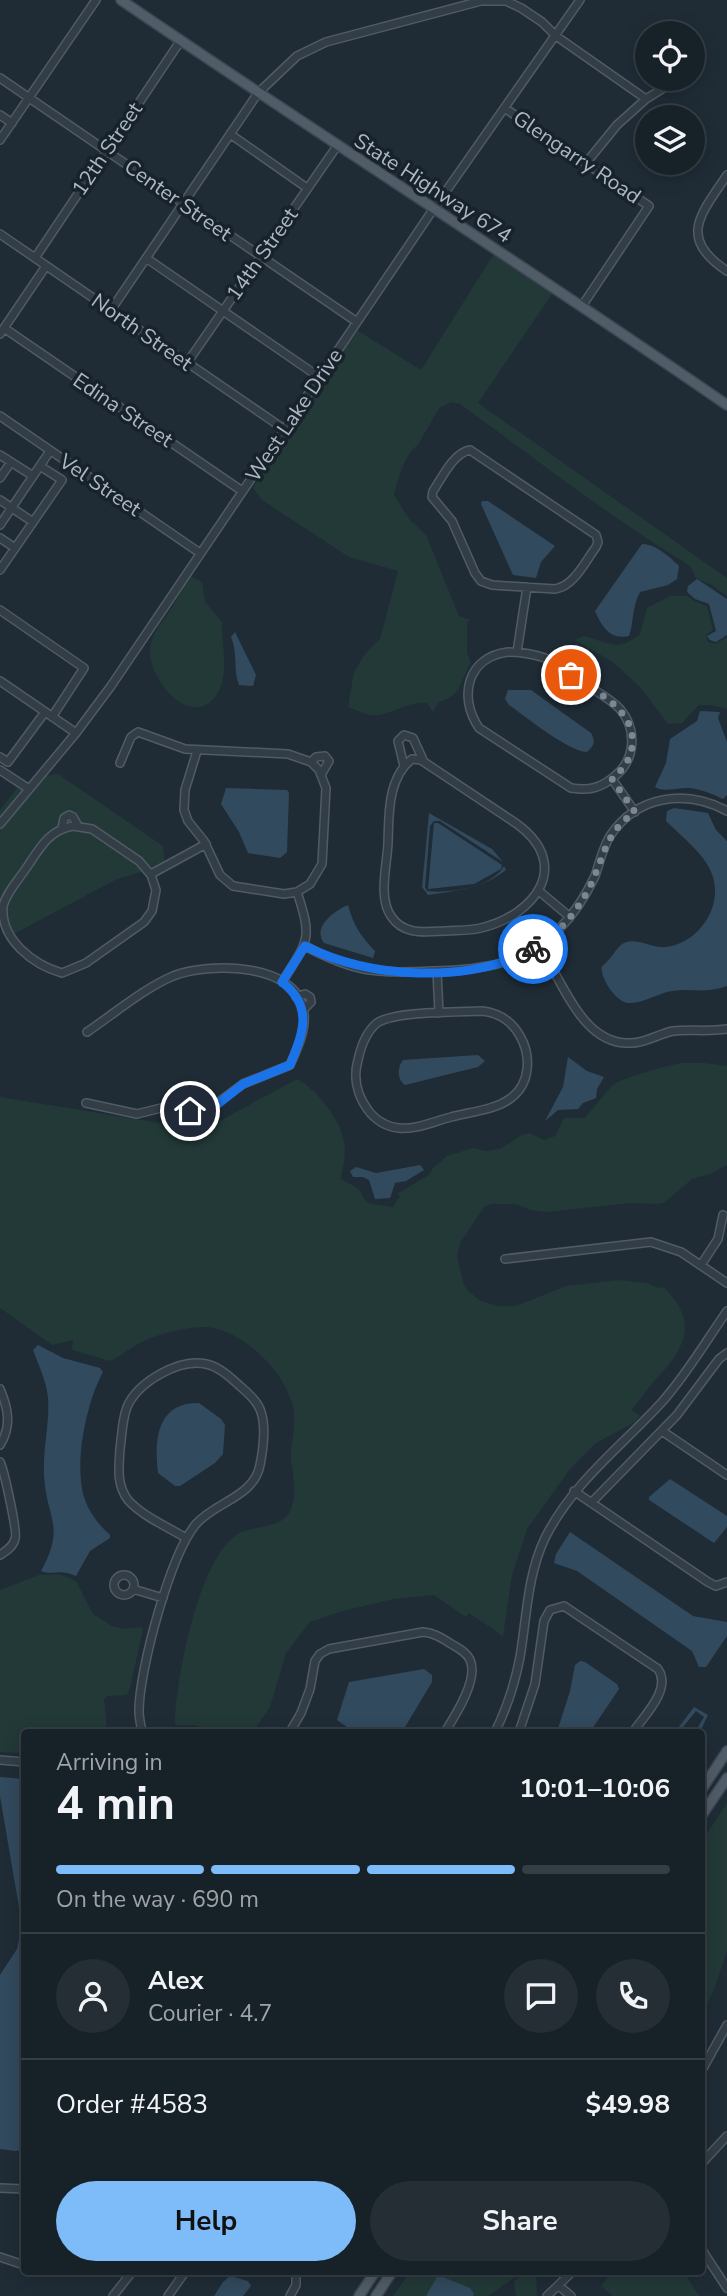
<!DOCTYPE html>
<meta charset="utf-8">
<style>
:root{--surface:#172128;--page:#242e34;--text:#f1f3f6;--muted:#9ea3a8;--line:#363e45;--accent:#7dbcf8}
body{margin:0;font-family:"Nunito Sans",sans-serif;background:var(--page);color:var(--text);height:100vh;display:flex;flex-direction:column;font-size:26px;white-space:nowrap}
*{box-sizing:border-box;margin:0}
p{font-size:23px;color:var(--muted)}
.icon{flex:none;width:38px;height:38px;fill:none;stroke:currentColor;stroke-width:2;stroke-linecap:round;stroke-linejoin:round}
.map{position:relative;flex:1;overflow:hidden}
.panel{position:absolute;left:21px;top:1729px;width:684px;height:546px;display:flex;flex-direction:column;background:var(--surface);border-radius:7px;box-shadow:0 4px 18px #0003,0 0 0 2px var(--line)}
.panel>*{flex:none}
.buttons{position:absolute;left:635px;top:21px;display:grid;gap:14px}
.buttons a{display:grid;place-items:center;width:70px;height:70px;border-radius:50%;background:var(--surface);box-shadow:0 4px 18px #0003,0 0 0 2px var(--line);font-size:35px}
.pin{position:absolute;display:grid;place-items:center;width:60px;height:60px;color:#fff;margin:-30px;border:4px solid #fff;border-radius:50%;box-shadow:0 2px 7px #0007}
.courier{position:absolute;display:grid;place-items:center;width:70px;height:70px;margin:-35px;border:5px solid #1a73e8;border-radius:50%;background:#fff;color:#222;box-shadow:0 2px 9px #0007}
.summary em{font-style:normal;font-weight:700}
.summary div{display:flex;flex-direction:column-reverse}
.summary{display:flex;align-items:center;justify-content:space-between;height:119px;padding:0 35px}
h1{font-size:46px;font-weight:700;line-height:52px}
.bar{display:grid;grid-template-columns:repeat(4,1fr);gap:10px 7px;align-content:center;height:84px;padding:0 35px}
.bar i{height:9px;border-radius:5px;background:var(--line)}
.bar .on{background:var(--accent)}
.bar p{grid-column:span 4}
.line{display:flex;align-items:center;gap:18px;padding:0 35px;border-top:2px solid var(--line)}
.line div{flex:1}
.round{display:grid;place-items:center;flex:none;width:74px;height:74px;border-radius:37px;background:var(--page)}
.cta{display:flex;gap:14px;margin-top:auto;padding:14px 35px}
.cta a{flex:1;height:80px;border-radius:42px;background:var(--accent);color:#111;font-size:28px;font-weight:700;line-height:80px;text-align:center}
.cta a+a{background:var(--page);color:var(--text)}
.map>svg:first-child{display:block}
.green{fill:#223938}
.water{fill:#324a5e}
.lines{fill:none;stroke-linecap:round;stroke-linejoin:round}
.minor-casing{stroke:#505b65;stroke-width:10}
.major-casing{stroke:#3c4650;stroke-width:12}
.minor{stroke:#323d46;stroke-width:7}
.major{stroke:#505c67;stroke-width:9}
.done{stroke:#7b8792;stroke-width:7;stroke-dasharray:0 12.6}
.route{stroke:#1a73e8;stroke-width:9}
.labels{text-anchor:middle;dominant-baseline:central;stroke-width:7;stroke-linejoin:round;paint-order:stroke}
.street-label{font-size:21px;fill:#acb8c4;stroke:#18222b}
</style>
<div class="map">
<svg width="727" height="2296" viewBox="0 0 727 2296">
<rect width="100%" height="100%" fill="#1f2c36"/>
<path class="green" d="M495,252L554,291L478,403L727,578V596L712,585L696,578L690,566C610,517 536,459 460,404L451,402L439,408L418,445C405,453 398,479 394,495L410,520L426,535L459,616L471,620L467,622V653L471,662C460,681 462,696 439,702L433,712L427,703C407,700 391,717 370,715C363,714 355,709 348,707L354,672L365,654L380,639L398,571L349,557L262,500L253,488L288,428L355,329L421,370Z
M188,575L202,582L205,602L222,622C221,641 228,667 221,686C201,736 150,687 150,651C151,632 165,620 174,604C180,595 184,585 188,575Z
M670,596H688L694,601L707,606L713,630L706,635L708,642L716,644L727,637V709L711,705H699L682,723L668,724L641,688L614,663L575,640L584,636C608,642 618,653 640,634L647,608Z
M58,774L163,846L165,864L151,869C134,853 102,827 80,824L73,813L60,827L50,833L0,909V827L43,776Z
M19,786L25,790L0,820V810Z
M73,829L91,831L145,871L117,879L10,936L7,931L6,904L47,843L63,831Z
M681,1063H703L727,1066V1165L710,1174L692,1179L664,1203L658,1204L630,1203L547,1212L530,1210L516,1204H491L484,1207L460,1243L457,1257L463,1282L468,1291L481,1301L499,1306H516L566,1286L619,1280L647,1283L657,1288L663,1287C700,1321 685,1349 655,1380C647,1389 640,1401 631,1410L640,1416L635,1422L596,1443L570,1469L527,1529L512,1575L503,1636L469,1613L466,1617L434,1595L393,1599L339,1612L310,1622L286,1653L270,1707L253,1732H224L192,1725H175C175,1682 199,1553 240,1533C257,1524 282,1530 291,1509C299,1490 290,1469 291,1450C293,1434 297,1419 292,1403C282,1369 241,1328 204,1327C184,1327 159,1334 142,1342C131,1347 121,1356 110,1361L72,1350L73,1340L52,1345L0,1308V1097L203,1130L297,1079C319,1091 345,1124 345,1151C345,1160 342,1170 341,1179L359,1189L365,1200L371,1204L393,1207L400,1196L397,1194L429,1175L433,1168L447,1156L473,1148L486,1151L500,1149L522,1135L530,1133L544,1140L555,1136L564,1118H584C595,1108 602,1095 613,1085C621,1078 669,1065 681,1063Z
M59,1574L76,1581L93,1614L112,1626L124,1629L142,1627L143,1629L130,1688L127,1695L107,1696L104,1699L107,1732H24V1753L0,1752V1590L39,1575Z
M727,1803V1951L713,1992L702,2013V1841Z
M410,2272H523L488,2296H393Z
M526,2272H536L537,2296H516L514,2281Z
M612,2272H684L699,2296H613L601,2286Z"/>
<path class="water" d="M482,501H488L555,546L541,562L536,578L513,575L481,504Z
M642,544C655,544 669,556 679,566L677,579L668,585L640,592C632,607 634,621 629,636C610,640 602,627 595,611Z
M697,579L727,599V635L716,642L710,640L707,636L716,631L709,604L695,599L687,592L688,586Z
M235,632L256,675L253,686L239,685C233,670 238,653 231,637Z
M508,690H531L591,733C596,742 594,745 587,752C569,752 525,716 509,705L505,699Z
M700,711L720,712L718,718L727,742V795L723,799C712,794 701,789 689,788C677,787 664,793 655,787L666,763L670,739L697,721Z
M226,788L287,790L289,793L287,852L280,858L248,853L239,832L221,804Z
M674,808L708,813L716,830L727,841V986C704,994 693,988 672,991C658,993 642,1004 629,1003C616,1003 599,976 602,966C611,960 617,946 624,943C638,937 652,949 666,947C699,943 724,906 712,874C704,853 682,837 666,821L667,811Z
M429,813L492,849L503,862L440,821H434L430,826L425,887L427,891C448,894 493,887 504,866L506,870C483,888 456,891 428,895L422,887Z
M434,823H438L502,865L501,869L474,884L428,889Z
M348,905C353,924 361,937 375,951L373,958L324,943C312,927 334,911 348,905Z
M478,1055L485,1061L478,1067L405,1085C397,1080 397,1067 403,1060Z
M568,1057L587,1071L604,1077L597,1089L596,1098L583,1103L578,1109L558,1110L545,1121L563,1087Z
M420,1165L424,1170L406,1181L395,1183L390,1198L375,1199L369,1180L363,1177H353L350,1171L356,1167L376,1173Z
M38,1345L63,1358L100,1368L103,1372C86,1403 73,1466 85,1500C90,1514 99,1525 110,1535V1538L90,1551L76,1576C60,1568 52,1576 41,1571C67,1524 45,1518 44,1472C43,1447 50,1422 48,1397C46,1380 39,1366 33,1350Z
M199,1403L221,1419L225,1425L223,1454L215,1463L180,1486H175L158,1473C154,1440 157,1402 199,1403Z
M670,1479L727,1516V1527L714,1543L649,1500V1497Z
M570,1532L693,1616L727,1622V1636L706,1667H699L692,1651L577,1571L554,1563L556,1554Z
M580,1661L585,1662L617,1684L619,1689L590,1732H557L570,1691L575,1665Z
M424,1669L432,1675V1682L402,1732H354L337,1720L349,1682Z
M694,1707L708,1715L700,1732H695L704,1717L696,1711L679,1732H675Z
M0,1777L24,1779V2150L15,2151L0,2149V1975L17,1949L22,1925L0,1796Z
M438,2275L470,2288L474,2294L473,2296H426Z
M230,2276L248,2281L251,2286L243,2296H214L223,2282Z"/>
<g class="lines">
<g class="minor-casing">
<path id="minor" d="M0,78L357,322
M506,109L649,206L582,306
M0,115L12,123
M230,134L307,188
M0,140L96,0
M586,163L617,125L646,99L678,79
M727,175C701,214 677,238 727,271
M0,234L284,429
M35,258L181,40
M146,258L319,377
M111,310L258,93L297,56L326,42L481,1H506L521,8L542,22L556,36L646,99
M4,328L242,491
M0,334L46,266
M187,363L337,146
M0,416L200,553
M470,450L596,535L598,542L596,547C585,562 574,586 555,589L492,585L481,581L475,573L452,521L432,497L433,491C442,478 453,453 470,450Z
M0,455L33,476
M0,478L11,462
M0,500L33,522
M0,525L50,451
M0,538L15,548
M0,570L62,480L40,466
M0,610L84,668L52,717
M508,652C520,652 533,654 545,658C557,663 569,674 581,681C593,690 610,698 620,709C637,729 636,759 615,776C601,788 589,791 571,788L479,728C458,697 467,657 508,652Z
M517,652L527,587
M0,681L76,733
M0,757L8,762L45,712
M412,759L421,760L517,824C573,865 535,915 481,928C469,931 456,930 444,931C424,932 403,935 391,916C378,898 387,865 388,843C389,816 387,778 412,759Z
M311,762L316,757L325,756L329,761L321,775
M120,763L131,737L138,732L185,749L288,754L311,762L319,770L326,788L322,864L310,884L297,892L284,894L233,886L220,875L204,841L188,821L184,810L185,790L197,751
M404,766L398,741L404,735L413,738L424,762
M0,770L29,789
M612,779L635,812
M0,824L76,733L111,686L430,214L580,0
M73,826L92,829L139,861L151,875L156,890L152,911L144,922L86,963L62,973C34,965 0,940 3,906C7,891 21,877 29,864C41,846 50,830 73,826Z
M62,828L64,818L69,815L73,817L78,826
M151,874L206,844
M539,891L570,917
M539,945C562,980 582,1046 631,1043C646,1043 658,1034 673,1031C691,1029 707,1032 727,1029
M305,946C324,956 343,965 364,969C387,973 410,972 433,971C481,970 524,965 560,928C575,913 586,895 595,876C600,862 602,849 610,836C637,795 686,789 727,811
M437,971L439,1013
M282,982C308,941 313,940 297,892
M296,997L305,994L310,997L311,1002L303,1010
M482,1011C499,1013 511,1020 520,1036C531,1055 531,1083 511,1098C496,1110 469,1112 451,1117C435,1121 416,1130 399,1128C387,1127 375,1120 368,1110C357,1095 353,1077 358,1060C361,1046 366,1032 377,1023C394,1011 459,1012 482,1011Z
M86,1103L137,1114L165,1107L190,1111L208,1110L243,1084L290,1065C297,1049 306,1031 304,1013C299,962 208,962 173,976C143,989 115,1013 87,1032
M505,1259L651,1242L681,1252L727,1283
M701,1265L718,1239L723,1215
M0,1389C8,1408 12,1426 0,1445
M662,1431L727,1475
M0,1462C4,1470 18,1533 15,1539C13,1547 6,1551 0,1555
M574,1491L708,1582L716,1586L727,1582
M591,1503L677,1415L719,1359L727,1353
M114 1585a10 10 0 1 1 20 0a10 10 0 1 1-20 0Z
M133,1589L163,1598
M142,1732C141,1726 139,1718 139,1711C139,1671 170,1555 196,1524C215,1502 254,1497 260,1465C263,1450 266,1427 261,1412C258,1402 249,1394 241,1387C231,1378 220,1367 206,1364C179,1358 138,1382 127,1407C122,1420 122,1435 120,1449C119,1467 116,1484 128,1500C142,1516 168,1527 186,1538
M290,1732L301,1713L310,1689L315,1661L320,1654L329,1649L423,1632C435,1633 443,1639 453,1645C460,1649 467,1653 470,1660C479,1679 455,1716 445,1732
M495,1732C507,1708 515,1683 520,1657C527,1616 527,1576 545,1538C573,1482 621,1447 662,1402C687,1374 706,1341 727,1311
M519,1732L535,1684L544,1621L550,1610L564,1606L658,1669C672,1689 644,1716 633,1732
M0,1760L24,1762
M702,2070L727,2025
M702,2163L727,2136
M0,2188L24,2189
M702,2250L727,2288
M0,2257L24,2265
M43,2272H66
M559,2286L571,2296
M113,2296L132,2272
M168,2296L185,2272
M290,2296L296,2285V2272
M547,2296L572,2272"/>
</g>
<g class="major-casing">
<path id="major" d="M121,0C322,137 527,267 727,405
M702,1789L727,1751
M702,1815L727,1778
M359,2296L375,2272
M376,2296L392,2272"/>
</g>
<use href="#minor" class="minor"/>
<use href="#major" class="major"/>
</g>
<g class="lines">
<path class="done" d="M533,949C561,933 583,905 595,875C606,848 609,830 635,812L612,779C622,770 630,761 632,747C637,710 596,692 571,675"/>
<path class="route" d="M190,1111L214,1107L243,1084L290,1065C303,1033 314,1007 282,982L305,946C369,979 469,984 533,949"/>
</g>
<g class="labels">
<g class="street-label">
<text transform="translate(107 149) rotate(-56)">12th Street</text>
<text transform="translate(577 157) rotate(34)">Glengarry Road</text>
<text transform="translate(433 188) rotate(33)">State Highway 674</text>
<text transform="translate(178 200) rotate(35)">Center Street</text>
<text transform="translate(262 254) rotate(-55)">14th Street</text>
<text transform="translate(142 332) rotate(35)">North Street</text>
<text transform="translate(123 410) rotate(34)">Edina Street</text>
<text transform="translate(294 415) rotate(-56)">West Lake Drive</text>
<text transform="translate(100 485) rotate(34)">Vel Street</text>
</g>
</g>
</svg>
<div class="buttons">
<a><svg class="icon" aria-label="locate" viewBox="0 0 24 24"><circle cx="12" cy="12" r="6"/><path d="M12 2v4M12 18v4M2 12h4M18 12h4"/></svg></a>
<a><svg class="icon" aria-label="layers" viewBox="0 0 24 24"><path d="M12 4l9 5-9 5-9-5zM3 14l9 5 9-5"/></svg></a>
</div>
<div class="pin" style="left:571px;top:675px;background:#ea580c"><svg class="icon" aria-label="bag" viewBox="0 0 24 24"><path d="M5 8h14l-1 12H6zM9 8a3 3 0 0 1 6 0"/></svg></div>
<div class="pin" style="left:190px;top:1111px;background:#1f2937"><svg class="icon" aria-label="home" viewBox="0 0 24 24"><path d="M3 11l9-7 9 7M6 9v11h12V9"/></svg></div>
<div class="courier" style="left:533px;top:949px"><svg class="icon" aria-label="bike" viewBox="0 0 24 24"><circle cx="6" cy="16" r="4"/><circle cx="18" cy="16" r="4"/><path d="M6 16l4-8h5l3 8M10 8l3 8H6M13 5h3"/></svg></div>
<section class="panel">
<div class="summary"><div><h1>4 min</h1><p>Arriving in</p></div><em>10:01–10:06</em></div>
<div class="bar"><i class="on"></i><i class="on"></i><i class="on"></i><i></i><p>On the way · 690 m</p></div>
<div class="line" style="height:126px"><a class="round"><svg class="icon" aria-label="person" viewBox="0 0 24 24"><circle cx="12" cy="8" r="4"/><path d="M4 21q1-7 8-7t8 7"/></svg></a><div><b>Alex</b><p>Courier · 4.7</p></div><a class="round"><svg class="icon" aria-label="chat" viewBox="0 0 24 24"><path d="M4 5h16v11H9l-5 4z"/></svg></a><a class="round"><svg class="icon" aria-label="phone" viewBox="0 0 24 24"><path d="M5 4h4l2 5-3 2q2 4 5 5l2-3 5 2v4C11 20 4 13 5 4z"/></svg></a></div>
<div class="line" style="height:91px"><div>Order #4583</div><b>$49.98</b></div>
<div class="cta"><a>Help</a><a>Share</a></div>
</section>
</div>
